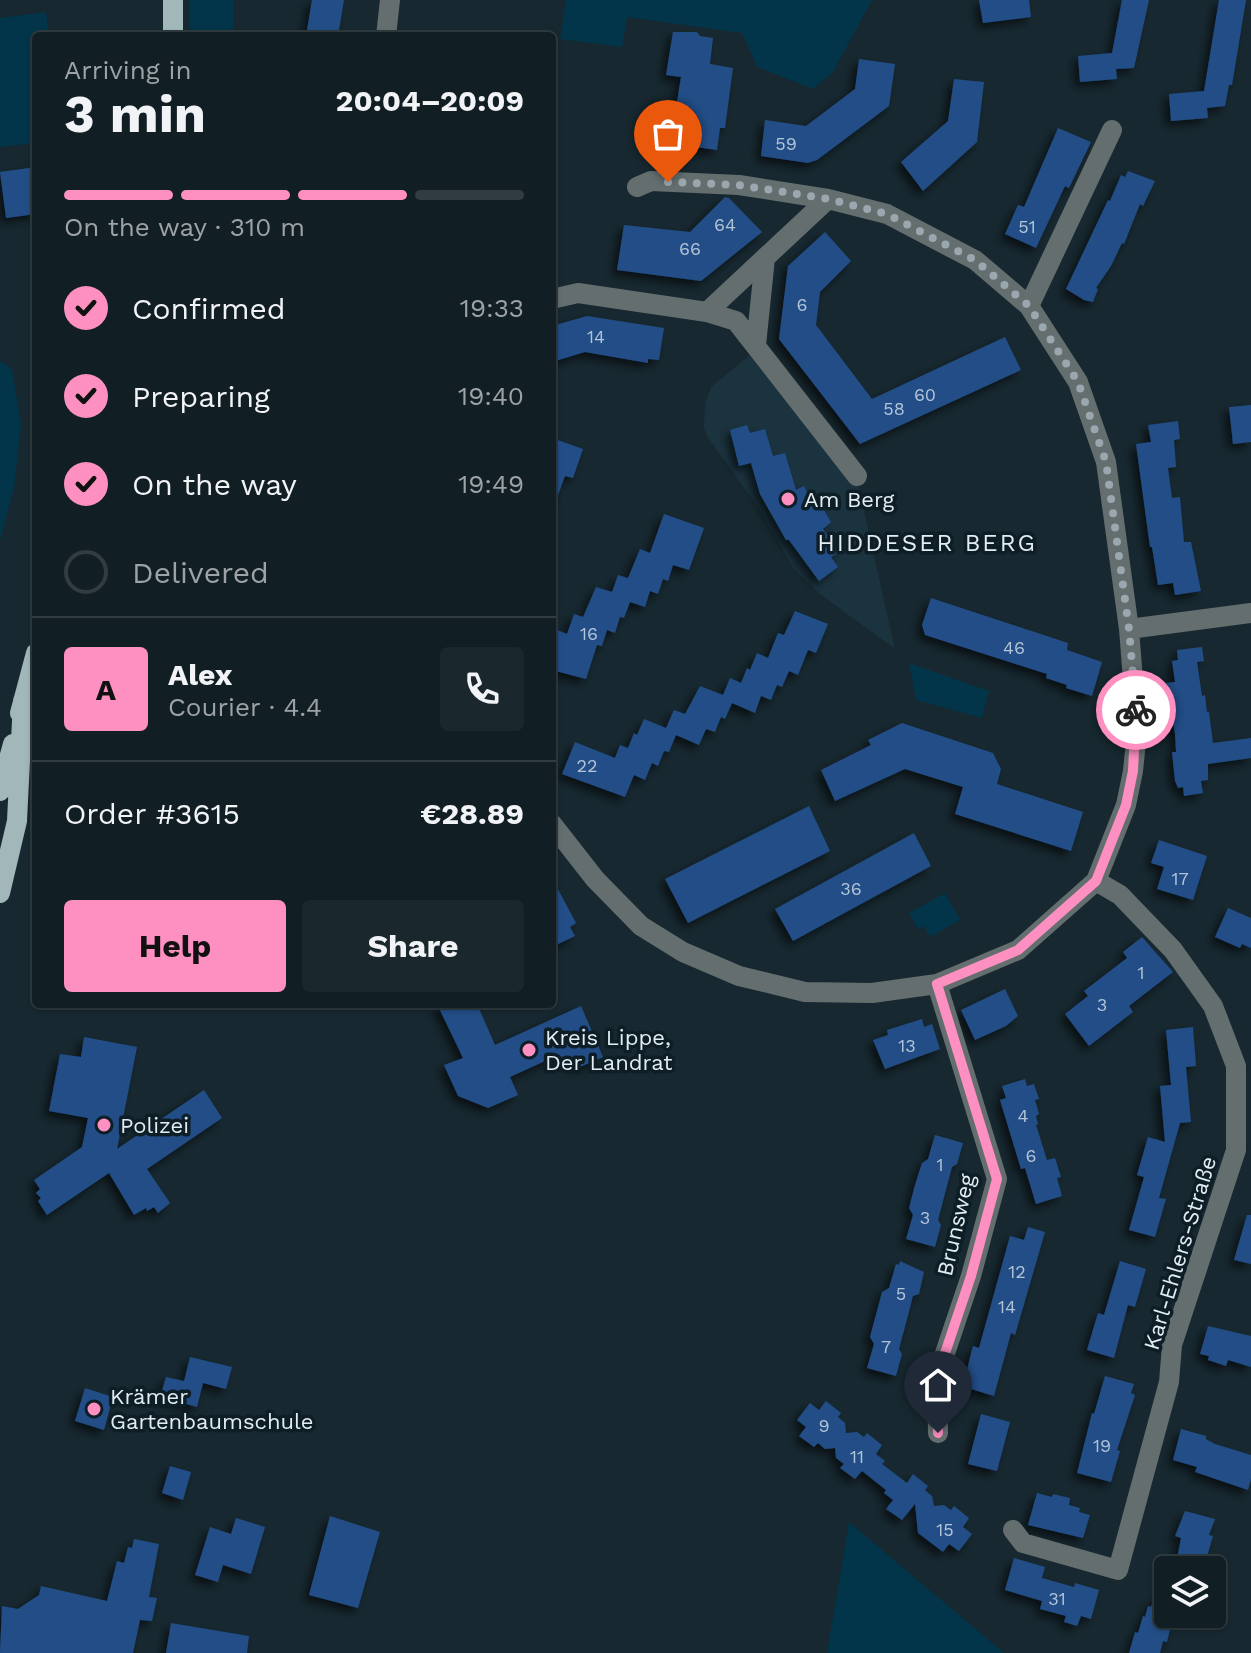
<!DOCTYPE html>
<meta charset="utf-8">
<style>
:root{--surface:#111e24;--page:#1a272c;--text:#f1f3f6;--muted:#9ca2a6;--line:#303c41;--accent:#fd8fc1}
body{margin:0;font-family:"Work Sans",sans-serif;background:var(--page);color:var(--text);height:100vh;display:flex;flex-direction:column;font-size:30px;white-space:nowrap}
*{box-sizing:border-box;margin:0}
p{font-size:26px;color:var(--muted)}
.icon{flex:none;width:44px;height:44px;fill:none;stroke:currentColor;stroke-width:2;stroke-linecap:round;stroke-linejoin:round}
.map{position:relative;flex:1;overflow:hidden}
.details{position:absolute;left:32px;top:32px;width:524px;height:976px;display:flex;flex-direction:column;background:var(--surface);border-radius:8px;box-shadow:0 2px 6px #0004,0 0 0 2px var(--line)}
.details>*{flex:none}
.buttons{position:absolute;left:1154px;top:1556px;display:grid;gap:16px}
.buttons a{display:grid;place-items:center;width:72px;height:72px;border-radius:8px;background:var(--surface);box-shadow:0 2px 6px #0004,0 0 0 2px var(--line);font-size:40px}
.pin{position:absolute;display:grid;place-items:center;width:68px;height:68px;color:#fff;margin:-82px -34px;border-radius:50% 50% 50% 0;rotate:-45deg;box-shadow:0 0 8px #0007}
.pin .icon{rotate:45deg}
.courier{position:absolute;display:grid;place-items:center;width:80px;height:80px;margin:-40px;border:6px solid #fd8fc1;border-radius:50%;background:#fff;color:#222;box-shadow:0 2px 10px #0007}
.summary em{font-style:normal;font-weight:700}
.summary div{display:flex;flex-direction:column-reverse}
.summary{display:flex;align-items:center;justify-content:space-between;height:136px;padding:0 32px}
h1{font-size:52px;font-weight:700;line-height:60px}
.bar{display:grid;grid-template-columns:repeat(4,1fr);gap:12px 8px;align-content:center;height:96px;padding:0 32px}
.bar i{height:10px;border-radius:6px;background:var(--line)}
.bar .current{background:var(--accent)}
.bar p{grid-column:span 4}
.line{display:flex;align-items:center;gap:20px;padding:0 32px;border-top:2px solid var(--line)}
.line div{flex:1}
.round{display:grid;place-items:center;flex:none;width:84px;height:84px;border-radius:8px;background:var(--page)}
ol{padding:0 32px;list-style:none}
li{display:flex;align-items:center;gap:24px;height:88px}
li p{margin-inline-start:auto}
li .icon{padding:8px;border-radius:50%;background:var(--accent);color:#111;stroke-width:4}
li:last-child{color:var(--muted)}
li i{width:44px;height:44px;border:4px solid var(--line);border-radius:50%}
.action{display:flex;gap:16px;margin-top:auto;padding:16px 32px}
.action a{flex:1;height:92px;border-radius:8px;background:var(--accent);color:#111;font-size:32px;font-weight:700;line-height:92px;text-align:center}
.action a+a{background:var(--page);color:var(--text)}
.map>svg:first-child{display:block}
.built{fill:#1b333f}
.green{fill:#023549}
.building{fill:#224e86;filter:url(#shadow)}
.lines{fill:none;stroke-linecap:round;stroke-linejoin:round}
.minor{stroke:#646e6f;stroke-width:20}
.major{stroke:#a2b7ba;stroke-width:20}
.done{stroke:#9ba7ae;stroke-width:8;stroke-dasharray:0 14.4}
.route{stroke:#fd8fc1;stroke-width:10}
.poi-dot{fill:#fd8fc1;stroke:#0e1e26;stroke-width:3}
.labels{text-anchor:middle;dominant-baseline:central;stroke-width:7;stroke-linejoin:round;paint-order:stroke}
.number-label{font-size:18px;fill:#b2c4d7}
.poi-label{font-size:22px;fill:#e2ecf2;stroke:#0e1e26;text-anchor:start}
.street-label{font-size:22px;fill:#e2ecf2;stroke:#0e1e26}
.neighbourhood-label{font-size:24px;letter-spacing:2px;fill:#e2ecf2;stroke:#0e1e26}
</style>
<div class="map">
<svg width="1251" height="1653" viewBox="0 0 1251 1653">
<defs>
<filter id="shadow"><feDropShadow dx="-5" dy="5" stdDeviation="4" flood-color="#0009"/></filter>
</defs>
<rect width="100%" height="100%" fill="#172830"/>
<path class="built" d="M750,355L858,485L895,649L820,594L793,568L760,510L707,436L704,428L705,403L711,387Z"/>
<path class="green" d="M190,0H233V36H190Z
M566,0H872L833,72L813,89L757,67L742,33L627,17L622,47L560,39Z
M46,12L49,36H36V143L0,147V18Z
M0,361L12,369L21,424L14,488L0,540Z
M909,663L989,691L982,718L916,700Z
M945,893L960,920L930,937L924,926L918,929L909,913Z
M849,1522L1004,1653H827Z"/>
<path class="building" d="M312,0H344L338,36H306Z
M979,0H1029L1031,17L983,23Z
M1122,0H1149L1134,68L1116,69L1117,79L1080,82L1078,56L1112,53Z
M1219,0H1246L1232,85H1229L1225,106L1207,108L1208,118L1171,121L1169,94L1204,91Z
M673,32H697L700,36L713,38L710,64L733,68L725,128H720L717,150L675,144L678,121L674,120L681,77L666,75Z
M859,59L895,64L889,106L817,160L808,163L761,156L765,120L806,126L855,89Z
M954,79L984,82L977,142L923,191L901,162L948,121Z
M1058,128L1091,142L1069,188L1065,186L1036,248L1005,234L1018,205L1024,207Z
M36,167V214L6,218L0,172Z
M1128,171L1155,181L1143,206L1140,204L1124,244L1122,243L1111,266L1096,288L1098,289L1093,302L1084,300L1066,289L1108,200L1110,201L1121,175L1125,177Z
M725,197L729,198L762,232L701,281L617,270L624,225L690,232Z
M825,232L851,261L820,292L816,325L872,399L1005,337L1021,370L860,444L779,339L788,266Z
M587,316L664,328L659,360L648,359V363L585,352L552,362V326Z
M1251,405V442L1233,444L1229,407Z
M1178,421L1180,439L1174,440L1176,467L1168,468L1172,498L1180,497L1184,542H1191L1201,591L1175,595L1173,583L1158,585L1152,547H1150L1136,444L1151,442L1148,425Z
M747,425L750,433L765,429L773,456L785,453L796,490L804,486L811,500L816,497L831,522L823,529L839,552L831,557L838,567L819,581L789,540H786L760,494L751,463L739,466L730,430Z
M552,438L583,449L573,478L565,476L554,506L552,505Z
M664,514L704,528L689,570L673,565L668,581L663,579L658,594L650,591L645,607L630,602L624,618L620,617L615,633L607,630L602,646L597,645L586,679L552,670V628L567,634L574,614L583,617L596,587L612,592L618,575L628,578L640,549L650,553Z
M931,598L1068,643L1067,650L1102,662L1092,696L1066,688L1067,685L1046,678L1047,674L925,635L922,625Z
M795,611L828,624L816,653L808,650L798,675L789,671L782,687L777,685L771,700L761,696L755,713L732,703L725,719L721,717L715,732L706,729L699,745L676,735L669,752L664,751L658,766L652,763L645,780L634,775L625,797L562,774L575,742L615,758L620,745L628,748L634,733L637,735L644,719L666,728L674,710L685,714L700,686L723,695L730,678L741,683L747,668L750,670L757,653L768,658L778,633L784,635Z
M1202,647L1204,661L1197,662L1202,696L1205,695L1207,712H1209L1213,743L1251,738V758L1208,764V780L1201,781L1203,793L1184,796L1183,787L1178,788L1175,781L1172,752H1176L1175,734L1166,683L1175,682L1172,661L1178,660L1177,650Z
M902,723L993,753L1001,769L997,784L1083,812L1071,851L955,814L963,787L905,769L835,801L821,770L871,745L868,740Z
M809,806L830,851L688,923L665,879Z
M914,833L931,866L793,941L775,909Z
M1159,840L1207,856L1193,900L1157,889L1164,867L1151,863Z
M552,878L576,923L570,927L575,936L552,947Z
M1228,908L1251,918V948L1242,944L1240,948L1215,937Z
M1142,937L1173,972L1129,1006L1133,1012L1089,1046L1065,1014L1088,996L1084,991L1127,958L1123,952Z
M1005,989L1018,1016L1006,1026L975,1040L961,1010Z
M437,1004H477L495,1045L581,1006L603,1057L580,1067L556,1056L510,1077L518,1095L488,1108L458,1096L444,1065L463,1058Z
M922,1019L924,1027L932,1024L940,1049L885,1069L873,1040L888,1035L887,1030Z
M1193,1027L1196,1066L1186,1067L1191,1122L1180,1123L1159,1198L1166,1199L1155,1237L1129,1230L1144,1177L1137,1175L1148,1137L1165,1142L1160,1086L1171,1085L1166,1030Z
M84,1037L137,1047L117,1149L204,1090L222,1118L147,1169L170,1203L158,1213L154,1207L147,1211L146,1208L134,1215L109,1173L47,1215L38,1201L41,1198L36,1193L40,1189L34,1180L82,1147L88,1118L49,1111L60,1054L81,1057Z
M1025,1079L1027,1086L1034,1084L1039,1099L1035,1100L1039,1114L1036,1116L1038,1124L1036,1125L1047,1160L1055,1158L1061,1177L1057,1178L1062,1196L1036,1204L1025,1168L1021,1169L1000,1100L1006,1098L1002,1086Z
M935,1135L963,1143L957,1164L952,1167L938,1220L941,1225L935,1247L906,1239L913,1215L909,1208L915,1185L922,1163L928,1159Z
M1247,1215H1251V1264L1234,1260Z
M1028,1227L1045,1232L1015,1335L1011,1333L994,1396L971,1389V1387L963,1385L973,1346L979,1348L1010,1236L1024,1240Z
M900,1261L924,1272L919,1294L913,1296L906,1323L899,1349L902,1354L896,1376L867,1368L874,1344L870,1337L882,1292L889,1288L896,1264L899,1265Z
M1120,1261L1146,1269L1135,1307L1128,1305L1114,1358L1087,1350L1098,1313L1104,1315Z
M1208,1326L1251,1336V1367L1228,1360L1226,1366L1208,1360L1209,1356L1200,1354Z
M190,1357L232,1367L226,1389L203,1383L197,1407L160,1397L166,1377L184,1381Z
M1105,1376L1134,1384L1131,1393L1135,1395L1117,1450L1120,1451L1111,1482L1077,1473L1092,1413L1094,1414Z
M85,1388L113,1397L104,1430L75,1421Z
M826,1401L841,1413L838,1417L845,1423L846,1433L857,1432L864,1437L867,1433L882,1445L876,1454L885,1461L882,1464L907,1483L913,1474L928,1486L925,1490L932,1496L934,1506L944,1505L951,1510L954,1506L969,1518L963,1527L972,1534L959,1551L949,1544L943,1552L918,1533L915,1504L902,1520L886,1509L893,1500L884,1493L886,1490L862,1471L855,1479L840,1468L844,1464L836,1458L835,1448L825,1449L818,1443L814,1447L799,1436L806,1427L797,1420L810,1403L819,1410Z
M981,1414L1010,1422L997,1471L968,1464Z
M1181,1429L1206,1436V1439L1215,1444L1251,1455V1479L1248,1490L1195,1472L1197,1467L1173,1460Z
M170,1466L191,1472L183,1500L162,1493Z
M1037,1493L1052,1497L1053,1494L1070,1498L1069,1505L1080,1508L1079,1512L1090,1515L1083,1538L1028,1525Z
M1185,1511L1215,1519L1209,1535L1213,1536L1203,1570L1176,1564L1181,1538L1175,1536Z
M330,1516L380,1532L358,1608L309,1595Z
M236,1518L265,1527L251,1574L223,1565L218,1582L195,1575L210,1527L231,1534Z
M134,1539L159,1544L149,1597L157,1598L152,1621L140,1620L133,1653H0L2,1606L18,1609L39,1595L41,1586L107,1601L117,1561L124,1563L128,1547L132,1548Z
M1014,1558L1045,1567L1042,1578L1074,1587L1075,1583L1099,1590L1091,1619L1081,1616L1077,1626L1064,1622L1066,1616L1040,1609L1042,1601L1005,1590Z
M1154,1598L1168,1601V1614H1174L1167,1642L1163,1641L1160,1653H1129L1135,1632L1138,1633L1143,1616L1145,1617L1148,1606L1151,1607Z
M171,1623L249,1636L247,1653H166Z"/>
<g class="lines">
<path class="minor" d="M386,36L390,0
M552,299L578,293L707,312L828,199
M1029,306L1112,130
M707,312L736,321L857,476
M756,345L765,258
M1129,629L1251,613
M552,824L595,879L641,926L683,952L739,976L805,992L872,993L937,984L1018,950L1096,881L1126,805L1133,771L1137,731L1129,629L1106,462L1078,382L1029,306L975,260L887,214L828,199L739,185L651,181L637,187
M937,984L997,1179L971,1276L937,1377L938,1433
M1013,1530L1023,1543L1118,1570L1169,1382L1172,1345L1236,1150V1066L1213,1006L1173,950L1120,895L1096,881"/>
<path class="major" d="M173,36V0
M20,713L36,653
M0,791L13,744
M0,893L17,821L23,701"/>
</g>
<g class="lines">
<path class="done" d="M668,182L739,185L828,199L887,214L975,260L1029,306L1078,382L1106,462L1129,629L1136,710"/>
<path class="route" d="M938,1433L937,1377L971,1276L997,1179L937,984L1018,950L1096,881L1126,805L1133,771L1136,710"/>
</g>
<g class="poi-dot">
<circle cx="788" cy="499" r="8"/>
<circle cx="529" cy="1050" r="8"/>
<circle cx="104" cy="1125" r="8"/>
<circle cx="94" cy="1409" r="8"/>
</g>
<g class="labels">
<g class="number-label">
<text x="786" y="143">59</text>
<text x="725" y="224">64</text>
<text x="1027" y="226">51</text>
<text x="690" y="248">66</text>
<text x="802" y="304">6</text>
<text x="596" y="336">14</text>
<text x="925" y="394">60</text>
<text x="894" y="408">58</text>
<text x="589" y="633">16</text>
<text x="1014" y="647">46</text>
<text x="587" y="765">22</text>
<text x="1180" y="878">17</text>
<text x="851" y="888">36</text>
<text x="1141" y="972">1</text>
<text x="1102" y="1004">3</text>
<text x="907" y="1045">13</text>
<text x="1023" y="1115">4</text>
<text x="1031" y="1155">6</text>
<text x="940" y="1164">1</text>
<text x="925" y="1217">3</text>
<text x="1017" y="1271">12</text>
<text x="901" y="1293">5</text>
<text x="1007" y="1306">14</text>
<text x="886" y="1346">7</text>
<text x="824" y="1425">9</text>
<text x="1102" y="1445">19</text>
<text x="857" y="1456">11</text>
<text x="945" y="1529">15</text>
<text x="1057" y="1598">31</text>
</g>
<g class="poi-label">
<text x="804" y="499">Am Berg</text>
<text x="545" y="1037">Kreis Lippe,<tspan x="545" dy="25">Der Landrat</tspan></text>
<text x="120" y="1125">Polizei</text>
<text x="110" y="1396">Krämer<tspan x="110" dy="25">Gartenbaumschule</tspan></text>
</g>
<g class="street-label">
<text transform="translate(956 1225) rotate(-77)">Brunsweg</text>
<text transform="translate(1180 1253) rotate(-73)">Karl-Ehlers-Straße</text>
</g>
<g class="neighbourhood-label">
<text x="927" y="543">HIDDESER BERG</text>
</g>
</g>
</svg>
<div class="buttons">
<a><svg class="icon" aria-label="layers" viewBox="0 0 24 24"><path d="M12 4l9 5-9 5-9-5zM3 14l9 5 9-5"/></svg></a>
</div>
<div class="pin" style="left:668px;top:182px;background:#ea580c"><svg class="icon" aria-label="bag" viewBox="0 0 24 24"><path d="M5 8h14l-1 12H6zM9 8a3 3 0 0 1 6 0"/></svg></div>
<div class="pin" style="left:938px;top:1433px;background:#1f2937"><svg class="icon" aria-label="home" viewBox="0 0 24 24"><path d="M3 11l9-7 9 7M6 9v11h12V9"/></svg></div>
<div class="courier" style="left:1136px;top:710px"><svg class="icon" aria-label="bike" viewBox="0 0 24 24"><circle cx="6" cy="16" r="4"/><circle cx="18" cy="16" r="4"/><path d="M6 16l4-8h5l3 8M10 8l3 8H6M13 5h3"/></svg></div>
<section class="details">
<div class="summary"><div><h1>3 min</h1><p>Arriving in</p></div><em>20:04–20:09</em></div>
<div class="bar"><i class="current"></i><i class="current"></i><i class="current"></i><i></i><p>On the way · 310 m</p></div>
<ol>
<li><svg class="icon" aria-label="check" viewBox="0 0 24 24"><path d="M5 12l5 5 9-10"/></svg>Confirmed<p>19:33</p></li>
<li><svg class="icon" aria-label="check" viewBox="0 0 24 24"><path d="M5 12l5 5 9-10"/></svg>Preparing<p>19:40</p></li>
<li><svg class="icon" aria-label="check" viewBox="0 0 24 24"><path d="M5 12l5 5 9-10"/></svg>On the way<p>19:49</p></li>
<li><i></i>Delivered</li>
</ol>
<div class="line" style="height:144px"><b class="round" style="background:var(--accent);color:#111">A</b><div><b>Alex</b><p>Courier · 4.4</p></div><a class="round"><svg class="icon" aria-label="phone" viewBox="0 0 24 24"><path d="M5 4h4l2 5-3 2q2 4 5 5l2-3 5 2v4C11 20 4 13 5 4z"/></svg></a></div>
<div class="line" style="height:104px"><div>Order #3615</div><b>€28.89</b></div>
<div class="action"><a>Help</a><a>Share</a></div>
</section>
</div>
